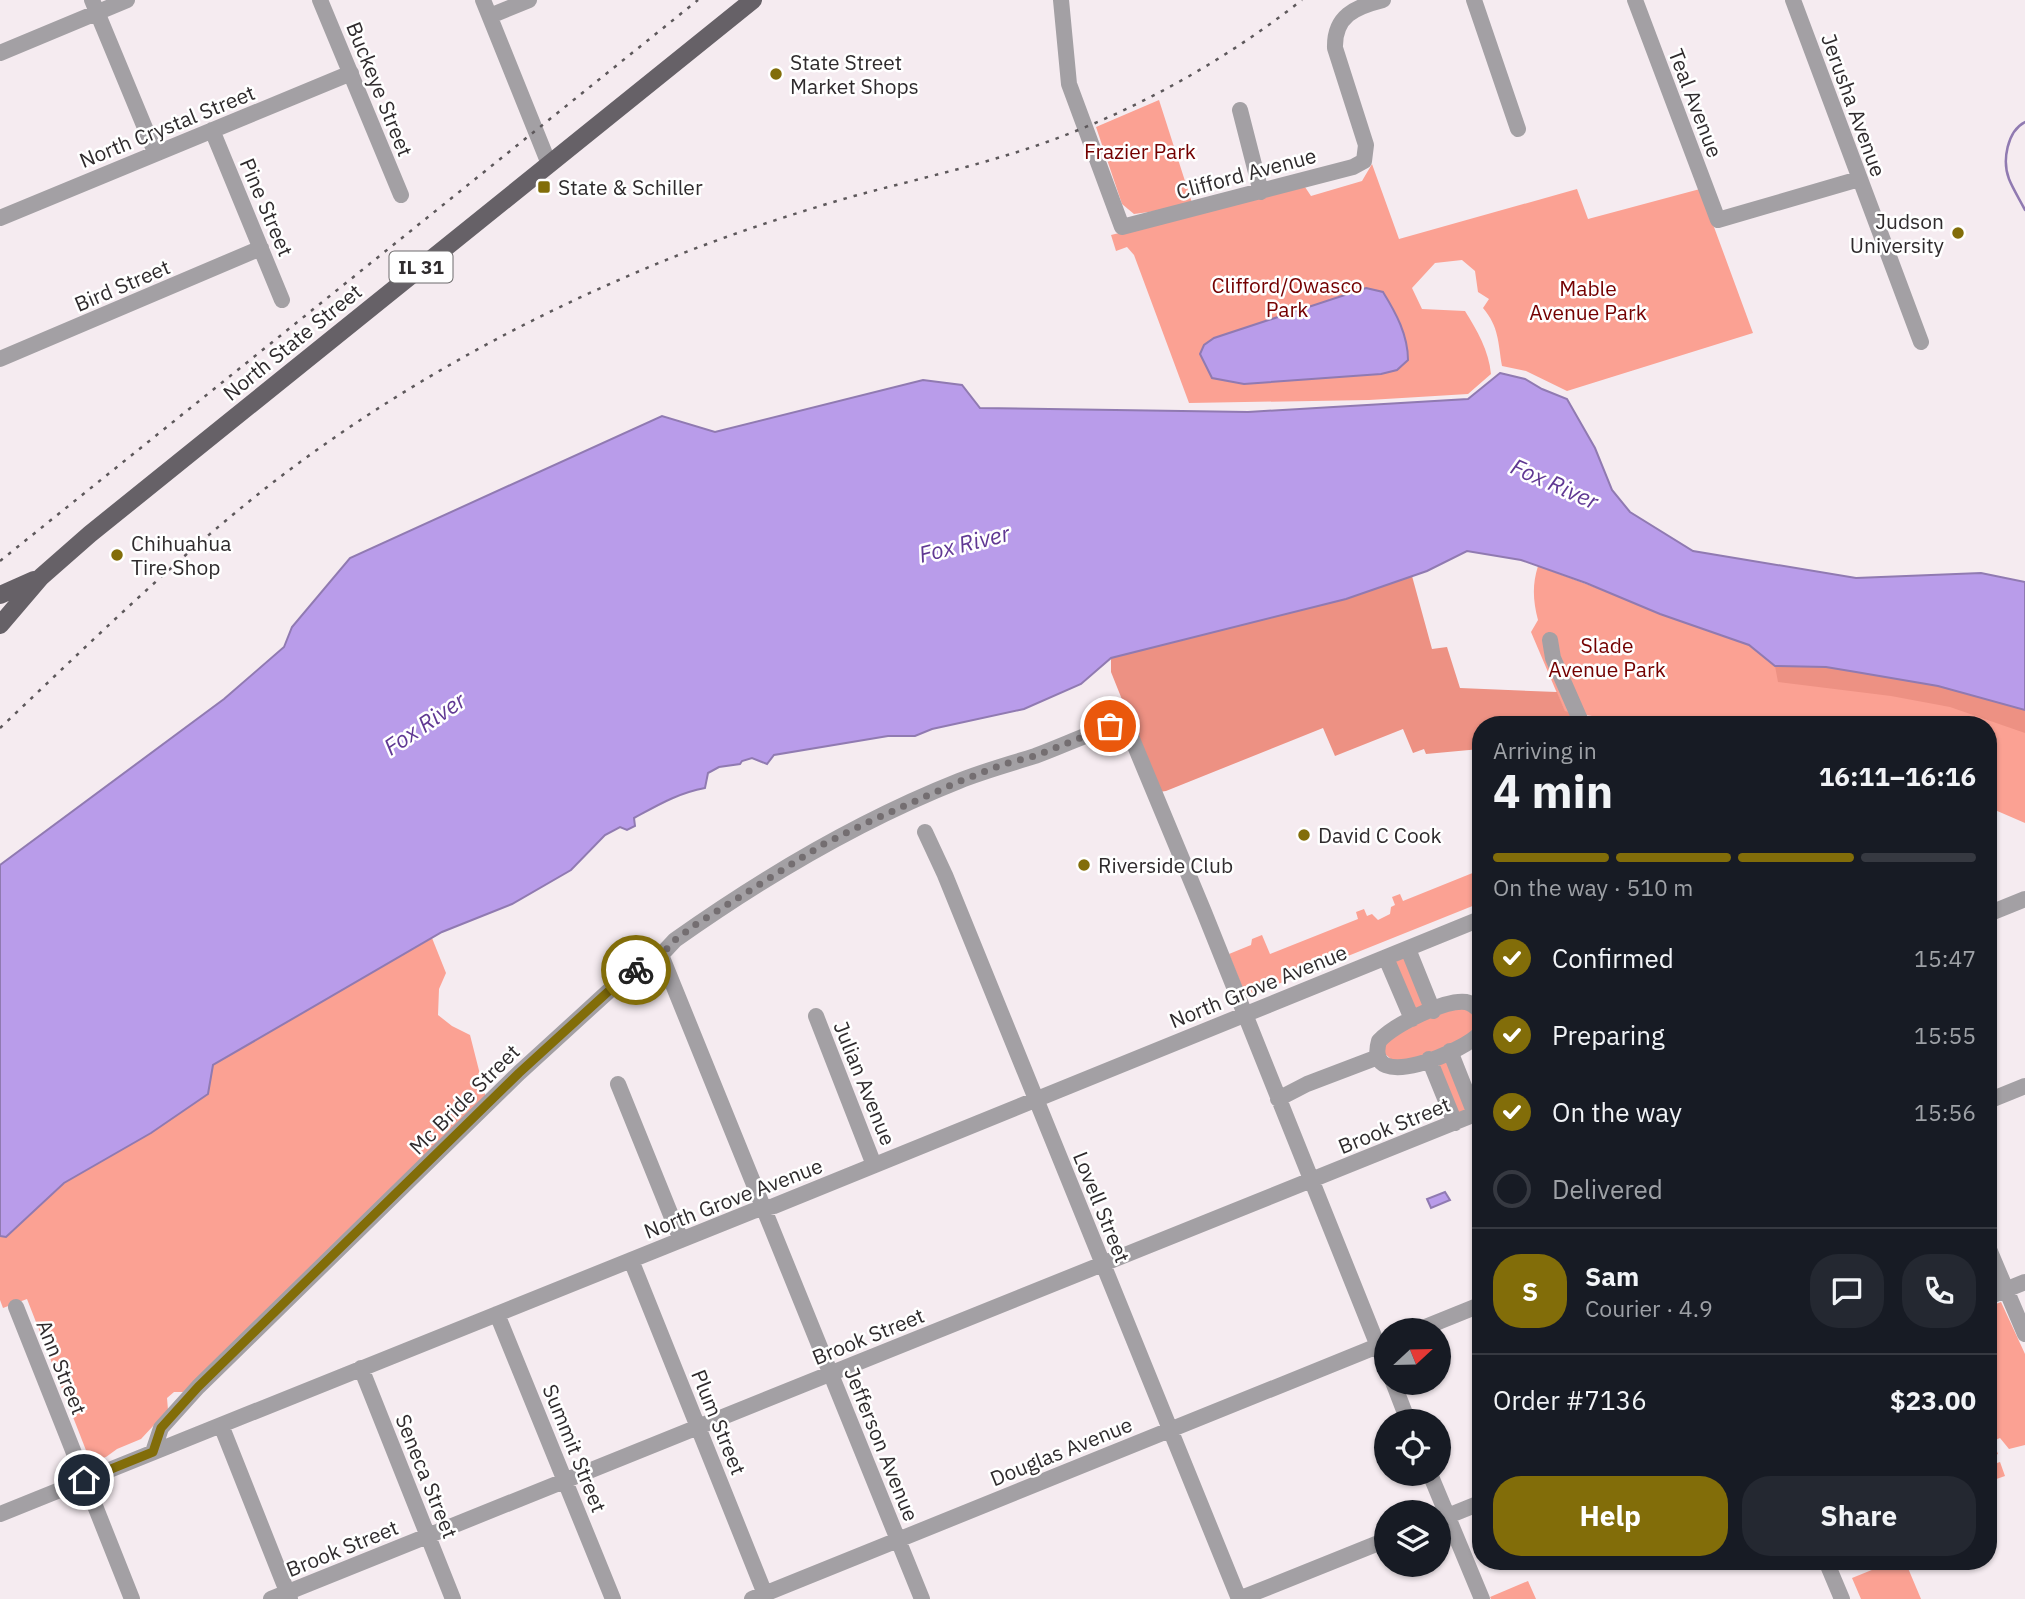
<!DOCTYPE html>
<meta charset="utf-8">
<style>
:root{--surface:#171b24;--page:#242831;--text:#f1f3f6;--muted:#9ea1a6;--line:#363941;--accent:#826d09}
body{margin:0;font-family:"IBM Plex Sans",sans-serif;background:var(--page);color:var(--text);height:100vh;display:flex;flex-direction:column;font-size:26px;white-space:nowrap}
*{box-sizing:border-box;margin:0}
p{font-size:23px;color:var(--muted)}
.icon{flex:none;width:38px;height:38px;fill:none;stroke:currentColor;stroke-width:2;stroke-linecap:round;stroke-linejoin:round}
.map{position:relative;flex:1;overflow:hidden}
.drawer{position:absolute;left:1472px;top:716px;width:525px;height:854px;display:flex;flex-direction:column;background:var(--surface);border-radius:28px;box-shadow:0 2px 5px #0004}
.drawer>*{flex:none}
.needle{width:46px;rotate:68deg}
.controls{position:absolute;left:1374px;top:1318px;display:grid;gap:14px}
.controls a{display:grid;place-items:center;width:77px;height:77px;border-radius:50%;background:var(--surface);box-shadow:0 2px 5px #0004;font-size:35px}
.pin{position:absolute;display:grid;place-items:center;width:60px;height:60px;color:#fff;margin:-30px;border:4px solid #fff;border-radius:50%;box-shadow:0 2px 7px #0007}
.courier{position:absolute;display:grid;place-items:center;width:70px;height:70px;margin:-35px;border:5px solid #826d09;border-radius:50%;background:#fff;color:#222;box-shadow:0 2px 9px #0007}
.head em{font-style:normal;font-weight:700}
.head div{display:flex;flex-direction:column-reverse}
.head{display:flex;align-items:center;justify-content:space-between;height:119px;padding:0 21px}
h1{font-size:46px;font-weight:700;line-height:52px}
.bar{display:grid;grid-template-columns:repeat(4,1fr);gap:10px 7px;align-content:center;height:84px;padding:0 21px}
.bar i{height:9px;border-radius:5px;background:var(--line)}
.bar .current{background:var(--accent)}
.bar p{grid-column:span 4}
.line{display:flex;align-items:center;gap:18px;padding:0 21px;border-top:2px solid var(--line)}
.line div{flex:1}
.round{display:grid;place-items:center;flex:none;width:74px;height:74px;border-radius:28px;background:var(--page)}
ol{padding:0 21px;list-style:none}
li{display:flex;align-items:center;gap:21px;height:77px}
li p{margin-inline-start:auto}
li .icon{padding:7px;border-radius:50%;background:var(--accent);color:#fff;stroke-width:4}
li:last-child{color:var(--muted)}
li i{width:38px;height:38px;border:4px solid var(--line);border-radius:50%}
.cta{display:flex;gap:14px;margin-top:auto;padding:14px 21px}
.cta a{flex:1;height:80px;border-radius:28px;background:var(--accent);color:#fff;font-size:28px;font-weight:700;line-height:80px;text-align:center}
.cta a+a{background:var(--page);color:var(--text)}
.map>svg:first-child{display:block}
.green{fill:#fba193}
.forest{fill:#ed9183}
.water{fill:#b99cea;stroke:#907ab1;stroke-width:2}
.lines{fill:none;stroke-linecap:round;stroke-linejoin:round}
.stream{stroke:#907ab1;stroke-width:2.5}
.minor{stroke:#a3a0a4;stroke-width:16}
.major{stroke:#666167;stroke-width:18}
.rail{stroke:#5d585b;stroke-width:2.5;stroke-dasharray:3.5 7;stroke-linecap:butt}
.done{stroke:#746e71;stroke-width:7;stroke-dasharray:0 12.6}
.route{stroke:#826d09;stroke-width:9}
.poi-dot{fill:#826d09;stroke:#fff;stroke-width:2.5}
.labels{text-anchor:middle;dominant-baseline:central;stroke-width:5;stroke-linejoin:round;paint-order:stroke}
.shield{fill:#fff;stroke:#6d6b6c;stroke-width:2}
.shield-label{font-size:19px;font-weight:bold;fill:#2f2b2d}
.poi-label{font-size:21px;fill:#2f2b2d;stroke:#fff;text-anchor:start}
.street-label{font-size:21px;fill:#2f2b2d;stroke:#fff}
.park-label{font-size:21px;fill:#740000;stroke:#fff}
.water-label{font-size:23px;font-style:italic;fill:#603893;stroke:#fff}
</style>
<div class="map">
<svg width="2025" height="1599" viewBox="0 0 2025 1599">
<rect width="100%" height="100%" fill="#f5ebf0"/>
<path class="green" d="M1159,100L1193,206L1134,214L1122,204L1096,127Z
M1372,164L1399,239L1577,189L1588,219L1700,189L1753,333L1567,391L1526,371L1502,366C1498,342 1499,327 1483,308L1489,299L1478,292L1475,271L1462,260L1435,263L1412,288L1422,309L1465,311C1477,330 1489,351 1491,374L1468,394L1369,400L1189,403L1134,255L1127,247L1116,251L1111,235L1305,187L1311,196L1362,181Z
M1538,566L1749,645L1775,666L1856,672L1938,686L2025,710V823L1988,807V724H1646L1565,712L1531,632L1538,620C1533,601 1532,585 1538,566Z
M1480,870V903L1246,997L1229,954L1251,945L1252,939L1262,935L1270,954L1358,919L1356,912L1364,909L1367,916L1372,914L1378,920L1390,914L1391,907L1395,905L1392,897L1400,894L1403,901Z
M432,938L446,973L439,989L438,1015L452,1026L470,1035L486,1098L183,1392H174L167,1398L168,1410L141,1439L117,1449L106,1457L94,1461L89,1458L27,1299L3,1308L0,1300V1236L6,1237L64,1183L151,1133L208,1094L212,1065Z
M1404,958L1426,1005L1416,1011L1395,964L1396,961Z
M1457,1007H1463L1477,1017V1028L1473,1035L1411,1061L1394,1062L1384,1053L1385,1043L1400,1030Z
M1445,1059L1468,1109L1457,1114L1439,1074V1061Z
M2001,1302L2025,1354V1445L2009,1449L2000,1438L1993,1441L1998,1454L1988,1459V1307Z
M2000,1462L2005,1476L1988,1482V1466Z
M1894,1561H1905L1921,1599H1861L1852,1578Z
M1528,1581L1536,1599H1491L1490,1597Z"/>
<path class="forest" d="M1412,576L1432,649L1447,647L1460,688L1557,692L1565,711L1571,713L1573,719L1570,724H1480V749L1426,754L1424,749L1413,753L1403,729L1335,756L1323,728L1166,791L1159,792L1111,672V658L1346,599Z
M1775,666L1826,667L1938,686L2025,710V733L1950,707L1891,696L1778,682Z"/>
<path class="water" d="M1366,288L1383,292C1396,313 1408,335 1408,360L1397,370L1381,374L1244,384L1212,378L1200,354L1204,345L1214,338Z
M1500,373L1525,379L1542,389L1567,399L1595,448L1612,490L1630,512L1693,551L1856,578L1981,573L2025,582V710L1938,686L1856,672L1826,667L1775,666L1749,645L1660,614L1586,583L1521,560L1467,551L1427,571L1346,599L1111,658L1081,684L1024,709L932,729L915,736H888L774,755L767,764L752,758L742,761L740,764L719,767L708,773L705,788C678,793 658,805 634,818L635,826L627,830L620,827L605,835L571,870L512,904L442,932L213,1065L208,1094L151,1133L64,1183L6,1237L0,1236V865L224,699L284,647L292,627L350,558L662,416L715,432L923,380L962,385L980,408L1248,412L1468,399Z
M1445,1192L1450,1200L1431,1208L1427,1199Z"/>
<g class="lines">
<path class="stream" d="M2025,122C2007,131 2002,161 2009,179C2013,189 2020,200 2025,210"/>
<path class="minor" d="M92,0L155,152
M320,0L401,195
M483,0L549,164
M1061,0L1069,84L1122,227L1353,167L1364,161L1366,145L1335,48C1334,16 1355,7 1383,0
M1474,0L1518,129
M1635,0L1718,220L1859,179
M1793,0L1921,342
M490,16L529,0
M0,53L127,0
M1240,110L1261,192
M212,130L282,300
M0,218L351,73
M0,359L261,248
M1550,640L1553,658L1582,724
M925,832L945,875L1239,1599
M1988,914L2025,899
M1408,949L1433,1011
M661,955L922,1599
M1386,958L1412,1019
M1480,1011C1476,1007 1472,1003 1466,1002C1445,999 1394,1025 1379,1041C1363,1096 1467,1050 1480,1033
M816,1016L874,1165
M1450,1051L1475,1114
M1429,1059L1455,1123
M618,1084L681,1240
M1278,1099L1307,1084L1378,1057
M1988,1101L2025,1086
M1988,1247L2025,1334
M631,1260L767,1599
M1988,1297L2025,1282
M16,1307L132,1599
M497,1314L613,1599
M1418,1330L1480,1305
M361,1368L453,1599
M1393,1382L1408,1421
M221,1425L290,1599
M153,1452L161,1428L198,1387L519,1073L611,989L648,961L661,955L675,940C764,877 858,821 959,781C984,771 1010,764 1035,756C1065,745 1093,731 1125,722L1204,912L1386,1366
M1430,1474L1482,1599
M0,1514L753,1211L774,1206L1480,919
M1438,1520L1480,1503
M1826,1561L1842,1599
M271,1599L1480,1112
M752,1599L1385,1343
M1239,1599L1386,1540"/>
<path class="major" d="M0,595L34,580
M0,625L41,577L90,534L753,0"/>
<path class="rail" d="M0,561L698,0
M0,728C88,645 175,559 271,484C395,388 535,312 681,254C737,232 795,213 854,196C917,179 982,165 1044,143C1137,110 1224,61 1302,0"/>
</g>
<g class="lines">
<path class="done" d="M636,970L661,955L675,940L695,925L822,845L866,823L958,782L1004,764L1035,756L1110,726"/>
<path class="route" d="M84,1480L153,1452L161,1428L198,1387L519,1073L611,989L636,970"/>
</g>
<g class="poi-dot">
<circle cx="776" cy="74" r="7"/>
<rect x="537" y="180" width="14" height="14" rx="3.5"/>
<circle cx="1958" cy="233" r="7"/>
<circle cx="117" cy="555" r="7"/>
<circle cx="1304" cy="835" r="7"/>
<circle cx="1084" cy="865" r="7"/>
</g>
<g class="labels">
<rect class="shield" x="389.5" y="251.5" width="63" height="31" rx="5"/>
<g class="shield-label">
<text x="421" y="267">IL 31</text>
</g>
<g class="poi-label">
<text x="790" y="62">State Street<tspan x="790" dy="24">Market Shops</tspan></text>
<text x="558" y="187">State &amp; Schiller</text>
<text x="1944" y="221" text-anchor="end">Judson<tspan x="1944" dy="24">University</tspan></text>
<text x="131" y="543">Chihuahua<tspan x="131" dy="24">Tire Shop</tspan></text>
<text x="1318" y="835">David C Cook</text>
<text x="1098" y="865">Riverside Club</text>
</g>
<g class="street-label">
<text transform="translate(380 89) rotate(68)">Buckeye Street</text>
<text transform="translate(1696 103) rotate(69)">Teal Avenue</text>
<text transform="translate(1854 105) rotate(70)">Jerusha Avenue</text>
<text transform="translate(167 126) rotate(-22)">North Crystal Street</text>
<text transform="translate(1246 173) rotate(-15)">Clifford Avenue</text>
<text transform="translate(267 207) rotate(67)">Pine Street</text>
<text transform="translate(122 285) rotate(-23)">Bird Street</text>
<text transform="translate(292 342) rotate(-39)">North State Street</text>
<text transform="translate(1258 986) rotate(-22)">North Grove Avenue</text>
<text transform="translate(865 1083) rotate(68)">Julian Avenue</text>
<text transform="translate(464 1099) rotate(-45)">Mc Bride Street</text>
<text transform="translate(1394 1125) rotate(-22)">Brook Street</text>
<text transform="translate(733 1198) rotate(-21)">North Grove Avenue</text>
<text transform="translate(1102 1207) rotate(68)">Lovell Street</text>
<text transform="translate(868 1336) rotate(-22)">Brook Street</text>
<text transform="translate(62 1367) rotate(68)">Ann Street</text>
<text transform="translate(719 1422) rotate(68)">Plum Street</text>
<text transform="translate(882 1444) rotate(68)">Jefferson Avenue</text>
<text transform="translate(575 1448) rotate(68)">Summit Street</text>
<text transform="translate(1061 1451) rotate(-22)">Douglas Avenue</text>
<text transform="translate(427 1476) rotate(68)">Seneca Street</text>
<text transform="translate(342 1548) rotate(-22)">Brook Street</text>
</g>
<g class="park-label">
<text x="1140" y="151">Frazier Park</text>
<text x="1287" y="285">Clifford/Owasco<tspan x="1287" dy="24">Park</tspan></text>
<text x="1588" y="288">Mable<tspan x="1588" dy="24">Avenue Park</tspan></text>
<text x="1607" y="645">Slade<tspan x="1607" dy="24">Avenue Park</tspan></text>
</g>
<g class="water-label">
<text transform="translate(1555 483) rotate(24)">Fox River</text>
<text transform="translate(964 543) rotate(-14)">Fox River</text>
<text transform="translate(424 723) rotate(-34)">Fox River</text>
</g>
</g>
</svg>
<div class="controls">
<a><svg class="needle" viewBox="-14 -14 28 28"><path d="M0-13l5 13h-10z" fill="#e53935"/><path d="M0 13l5-13h-10z" fill="#9ea1a6"/></svg></a>
<a><svg class="icon" aria-label="locate" viewBox="0 0 24 24"><circle cx="12" cy="12" r="6"/><path d="M12 2v4M12 18v4M2 12h4M18 12h4"/></svg></a>
<a><svg class="icon" aria-label="layers" viewBox="0 0 24 24"><path d="M12 4l9 5-9 5-9-5zM3 14l9 5 9-5"/></svg></a>
</div>
<div class="pin" style="left:1110px;top:726px;background:#ea580c"><svg class="icon" aria-label="bag" viewBox="0 0 24 24"><path d="M5 8h14l-1 12H6zM9 8a3 3 0 0 1 6 0"/></svg></div>
<div class="pin" style="left:84px;top:1480px;background:#1f2937"><svg class="icon" aria-label="home" viewBox="0 0 24 24"><path d="M3 11l9-7 9 7M6 9v11h12V9"/></svg></div>
<div class="courier" style="left:636px;top:970px"><svg class="icon" aria-label="bike" viewBox="0 0 24 24"><circle cx="6" cy="16" r="4"/><circle cx="18" cy="16" r="4"/><path d="M6 16l4-8h5l3 8M10 8l3 8H6M13 5h3"/></svg></div>
<section class="drawer">
<div class="head"><div><h1>4 min</h1><p>Arriving in</p></div><em>16:11–16:16</em></div>
<div class="bar"><i class="current"></i><i class="current"></i><i class="current"></i><i></i><p>On the way · 510 m</p></div>
<ol>
<li><svg class="icon" aria-label="check" viewBox="0 0 24 24"><path d="M5 12l5 5 9-10"/></svg>Confirmed<p>15:47</p></li>
<li><svg class="icon" aria-label="check" viewBox="0 0 24 24"><path d="M5 12l5 5 9-10"/></svg>Preparing<p>15:55</p></li>
<li><svg class="icon" aria-label="check" viewBox="0 0 24 24"><path d="M5 12l5 5 9-10"/></svg>On the way<p>15:56</p></li>
<li><i></i>Delivered</li>
</ol>
<div class="line" style="height:126px"><b class="round" style="background:var(--accent);color:#fff">S</b><div><b>Sam</b><p>Courier · 4.9</p></div><a class="round"><svg class="icon" aria-label="chat" viewBox="0 0 24 24"><path d="M4 5h16v11H9l-5 4z"/></svg></a><a class="round"><svg class="icon" aria-label="phone" viewBox="0 0 24 24"><path d="M5 4h4l2 5-3 2q2 4 5 5l2-3 5 2v4C11 20 4 13 5 4z"/></svg></a></div>
<div class="line" style="height:91px"><div>Order #7136</div><b>$23.00</b></div>
<div class="cta"><a>Help</a><a>Share</a></div>
</section>
</div>
